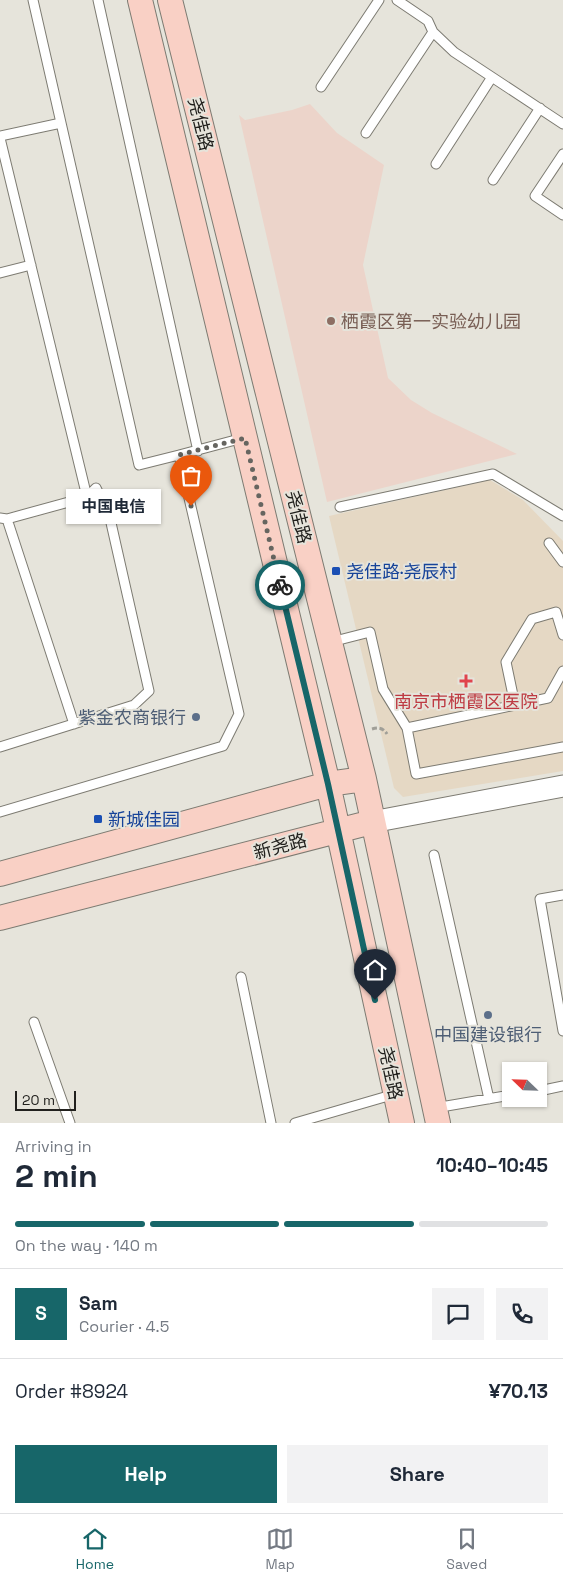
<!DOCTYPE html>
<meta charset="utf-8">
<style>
:root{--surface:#fff;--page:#f2f2f3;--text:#1f2937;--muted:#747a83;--line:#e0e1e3;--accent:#176669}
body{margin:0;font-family:"Space Grotesk","Noto Sans SC",sans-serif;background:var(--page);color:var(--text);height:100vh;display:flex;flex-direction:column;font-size:19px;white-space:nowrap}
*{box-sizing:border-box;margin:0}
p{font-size:16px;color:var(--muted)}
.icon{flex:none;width:28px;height:28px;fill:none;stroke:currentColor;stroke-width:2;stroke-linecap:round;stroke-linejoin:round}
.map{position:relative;height:1123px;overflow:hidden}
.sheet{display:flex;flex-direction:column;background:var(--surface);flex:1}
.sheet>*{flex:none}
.needle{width:32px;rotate:293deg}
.buttons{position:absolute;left:502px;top:1062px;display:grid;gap:10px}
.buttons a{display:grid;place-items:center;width:45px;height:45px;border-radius:0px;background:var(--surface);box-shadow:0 1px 4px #0004;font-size:25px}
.scale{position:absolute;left:15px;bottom:12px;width:61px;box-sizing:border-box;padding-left:5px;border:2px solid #21201d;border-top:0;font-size:14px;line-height:18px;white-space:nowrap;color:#21201d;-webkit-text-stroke:4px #e6e4db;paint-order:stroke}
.pin{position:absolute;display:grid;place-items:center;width:42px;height:42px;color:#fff;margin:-51px -21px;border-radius:50% 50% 50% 0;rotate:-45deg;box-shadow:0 0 5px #0007}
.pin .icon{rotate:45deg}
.courier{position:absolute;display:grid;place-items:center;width:50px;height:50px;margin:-25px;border:4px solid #176669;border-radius:50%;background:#fff;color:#222;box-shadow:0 1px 6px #0007}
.bubble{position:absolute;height:35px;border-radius:0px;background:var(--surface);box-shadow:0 1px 4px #0004;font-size:16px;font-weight:700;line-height:35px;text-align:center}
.overview em{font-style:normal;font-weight:700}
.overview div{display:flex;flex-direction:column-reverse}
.overview{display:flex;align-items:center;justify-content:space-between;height:85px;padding:0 15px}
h1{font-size:32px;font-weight:700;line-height:38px}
.bar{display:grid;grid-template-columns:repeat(4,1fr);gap:8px 5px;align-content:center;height:60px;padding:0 15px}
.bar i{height:6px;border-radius:4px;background:var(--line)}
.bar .on{background:var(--accent)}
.bar p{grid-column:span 4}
.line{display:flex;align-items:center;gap:12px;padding:0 15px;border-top:1px solid var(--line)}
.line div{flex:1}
.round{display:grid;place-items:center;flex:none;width:52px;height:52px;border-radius:0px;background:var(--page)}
.button{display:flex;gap:10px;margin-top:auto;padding:10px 15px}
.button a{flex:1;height:58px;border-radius:0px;background:var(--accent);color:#fff;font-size:20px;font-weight:700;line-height:58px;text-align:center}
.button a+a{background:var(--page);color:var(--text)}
.tabs{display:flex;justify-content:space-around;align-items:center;height:70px;border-top:1px solid var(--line);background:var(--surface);font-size:14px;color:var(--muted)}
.tabs a{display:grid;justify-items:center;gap:2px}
.tabs .on{color:var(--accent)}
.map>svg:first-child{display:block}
.education{fill:#ecd4ca}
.medical{fill:#e5d8c4}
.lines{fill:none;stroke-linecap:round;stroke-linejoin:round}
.service-casing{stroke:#7d7b72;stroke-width:11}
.tertiary-casing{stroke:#7d7b72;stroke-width:23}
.secondary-casing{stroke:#7d7b72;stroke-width:26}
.path{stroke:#a09f98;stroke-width:3;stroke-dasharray:5 2.5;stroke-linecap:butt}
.service{stroke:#fff;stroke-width:9}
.tertiary{stroke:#fff;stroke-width:21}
.secondary{stroke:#f9d0c5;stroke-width:24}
.done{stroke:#666560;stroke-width:5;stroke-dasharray:0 9}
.route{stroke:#176669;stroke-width:6}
.education-dot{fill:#8d6e63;stroke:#e6e4db;stroke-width:2}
.transit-dot{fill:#1a4fb4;stroke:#e6e4db;stroke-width:2}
.health-dot{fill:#e0444e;stroke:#e6e4db;stroke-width:2}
.service-dot{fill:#5c6f8a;stroke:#e6e4db;stroke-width:2}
.labels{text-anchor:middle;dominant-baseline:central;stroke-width:4;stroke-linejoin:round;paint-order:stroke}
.street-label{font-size:18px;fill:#21201d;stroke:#e6e4db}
.education-label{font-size:18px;fill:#785e54;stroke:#e6e4db;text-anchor:start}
.transit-label{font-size:18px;fill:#164399;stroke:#e6e4db;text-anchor:start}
.health-label{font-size:18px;fill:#be3a42;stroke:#e6e4db}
.service-label{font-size:18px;fill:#4e5e75;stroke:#e6e4db;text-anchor:end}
</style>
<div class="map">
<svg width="563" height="1123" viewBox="0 0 563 1123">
<rect width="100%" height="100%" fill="#e6e4db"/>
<path class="education" d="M310,104L337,133L384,165L363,265L388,378L411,400L432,413L517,454L327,502L239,115L245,120L292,110Z"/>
<path class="medical" d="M490,480L523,500L563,541V771L403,797L394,788L329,516Z"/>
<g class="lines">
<g class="service-casing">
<path id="service" d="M33,0L139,465L179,455
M98,0L198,451
M397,0L428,21L433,32L454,52L563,124
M321,87L379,0
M366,133L433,32
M0,136L61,123
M0,138L87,497
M563,154L535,196L563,215
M436,164L492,77
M493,180L540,108
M0,273L31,265
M340,507L493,474L563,516
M0,518L7,519L87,497L96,488L109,514L149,691L134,705L0,747
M7,519L74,724
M549,543L563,562
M331,642L370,632L383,689L407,728L416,774L563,747
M515,705L506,662L532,619L556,612L563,635
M407,728L548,698L563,671
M0,812L223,746L239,714L179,455L243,438
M434,855L489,1099
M563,895L540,899L563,1031
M241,977L271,1123
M34,1022L70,1123
M539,1091L563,1086
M435,1108L511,1095
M295,1123L395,1094"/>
</g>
<g class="tertiary-casing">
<path id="tertiary" d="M372,822L563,786"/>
</g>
<g class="secondary-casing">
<path id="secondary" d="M140,0L328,784L402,1123
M170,0L364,779L438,1123
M0,874L328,784L364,779
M0,918L372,822"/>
</g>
<path class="path" d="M372,729C379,727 383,728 387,734"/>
<use href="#service" class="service"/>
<use href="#tertiary" class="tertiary"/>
<use href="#secondary" class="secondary"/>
</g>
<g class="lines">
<path class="done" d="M191,506L179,455L245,438L280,585"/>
<path class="route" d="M280,585L328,784L375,1000"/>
</g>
<circle class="education-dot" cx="331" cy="321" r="5"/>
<g class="transit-dot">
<rect x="331" y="566" width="10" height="10" rx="2.5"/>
<rect x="93" y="814" width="10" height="10" rx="2.5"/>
</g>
<path class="health-dot" d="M463.5 673.5h5v5h5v5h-5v5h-5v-5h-5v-5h5z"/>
<g class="service-dot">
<circle cx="196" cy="717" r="5"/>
<circle cx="488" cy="1015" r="5"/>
</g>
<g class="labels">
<g class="street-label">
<text transform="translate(201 124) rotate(76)">尧佳路</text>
<text transform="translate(299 517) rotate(76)">尧佳路</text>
<text transform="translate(280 846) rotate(-15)">新尧路</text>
<text transform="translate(391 1073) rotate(78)">尧佳路</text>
</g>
<g class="education-label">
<text x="341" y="321">栖霞区第一实验幼儿园</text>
</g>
<g class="transit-label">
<text x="346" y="571">尧佳路·尧辰村</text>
<text x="108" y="819">新城佳园</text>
</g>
<g class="health-label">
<text x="466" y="701">南京市栖霞区医院</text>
</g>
<g class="service-label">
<text x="186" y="717">紫金农商银行</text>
<text x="488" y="1034" text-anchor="middle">中国建设银行</text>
</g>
</g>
</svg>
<div class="buttons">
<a><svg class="needle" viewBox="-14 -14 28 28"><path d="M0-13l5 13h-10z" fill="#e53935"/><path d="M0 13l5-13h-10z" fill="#747a83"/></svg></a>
</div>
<div class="scale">20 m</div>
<div class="pin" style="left:191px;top:506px;background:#ea580c"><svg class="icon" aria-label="bag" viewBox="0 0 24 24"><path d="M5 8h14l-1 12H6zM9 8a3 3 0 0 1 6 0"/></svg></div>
<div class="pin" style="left:375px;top:1000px;background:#1f2937"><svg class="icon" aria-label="home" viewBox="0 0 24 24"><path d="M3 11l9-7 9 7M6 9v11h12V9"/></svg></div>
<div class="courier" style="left:280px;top:585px"><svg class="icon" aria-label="bike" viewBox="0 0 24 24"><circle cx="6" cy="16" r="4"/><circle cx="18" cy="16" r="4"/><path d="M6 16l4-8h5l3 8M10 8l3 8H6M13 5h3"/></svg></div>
<div class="bubble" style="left:66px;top:489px;width:95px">中国电信</div>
</div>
<section class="sheet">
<div class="overview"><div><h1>2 min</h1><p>Arriving in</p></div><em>10:40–10:45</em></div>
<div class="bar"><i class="on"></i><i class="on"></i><i class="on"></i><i></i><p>On the way · 140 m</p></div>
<div class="line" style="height:90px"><b class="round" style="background:var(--accent);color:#fff">S</b><div><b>Sam</b><p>Courier · 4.5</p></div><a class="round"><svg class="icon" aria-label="chat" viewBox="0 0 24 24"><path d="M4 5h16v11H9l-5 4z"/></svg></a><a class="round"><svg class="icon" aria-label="phone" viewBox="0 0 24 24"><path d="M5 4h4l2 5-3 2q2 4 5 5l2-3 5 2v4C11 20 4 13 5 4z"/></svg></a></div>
<div class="line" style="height:65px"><div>Order #8924</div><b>¥70.13</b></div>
<div class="button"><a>Help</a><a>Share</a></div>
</section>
<nav class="tabs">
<a class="on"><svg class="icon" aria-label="home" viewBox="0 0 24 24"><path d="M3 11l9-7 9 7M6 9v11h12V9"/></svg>Home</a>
<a><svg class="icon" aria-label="map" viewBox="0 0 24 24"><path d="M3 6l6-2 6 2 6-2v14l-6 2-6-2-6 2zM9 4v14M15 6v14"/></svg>Map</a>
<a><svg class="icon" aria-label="saved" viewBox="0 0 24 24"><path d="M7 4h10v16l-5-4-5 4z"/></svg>Saved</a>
</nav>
